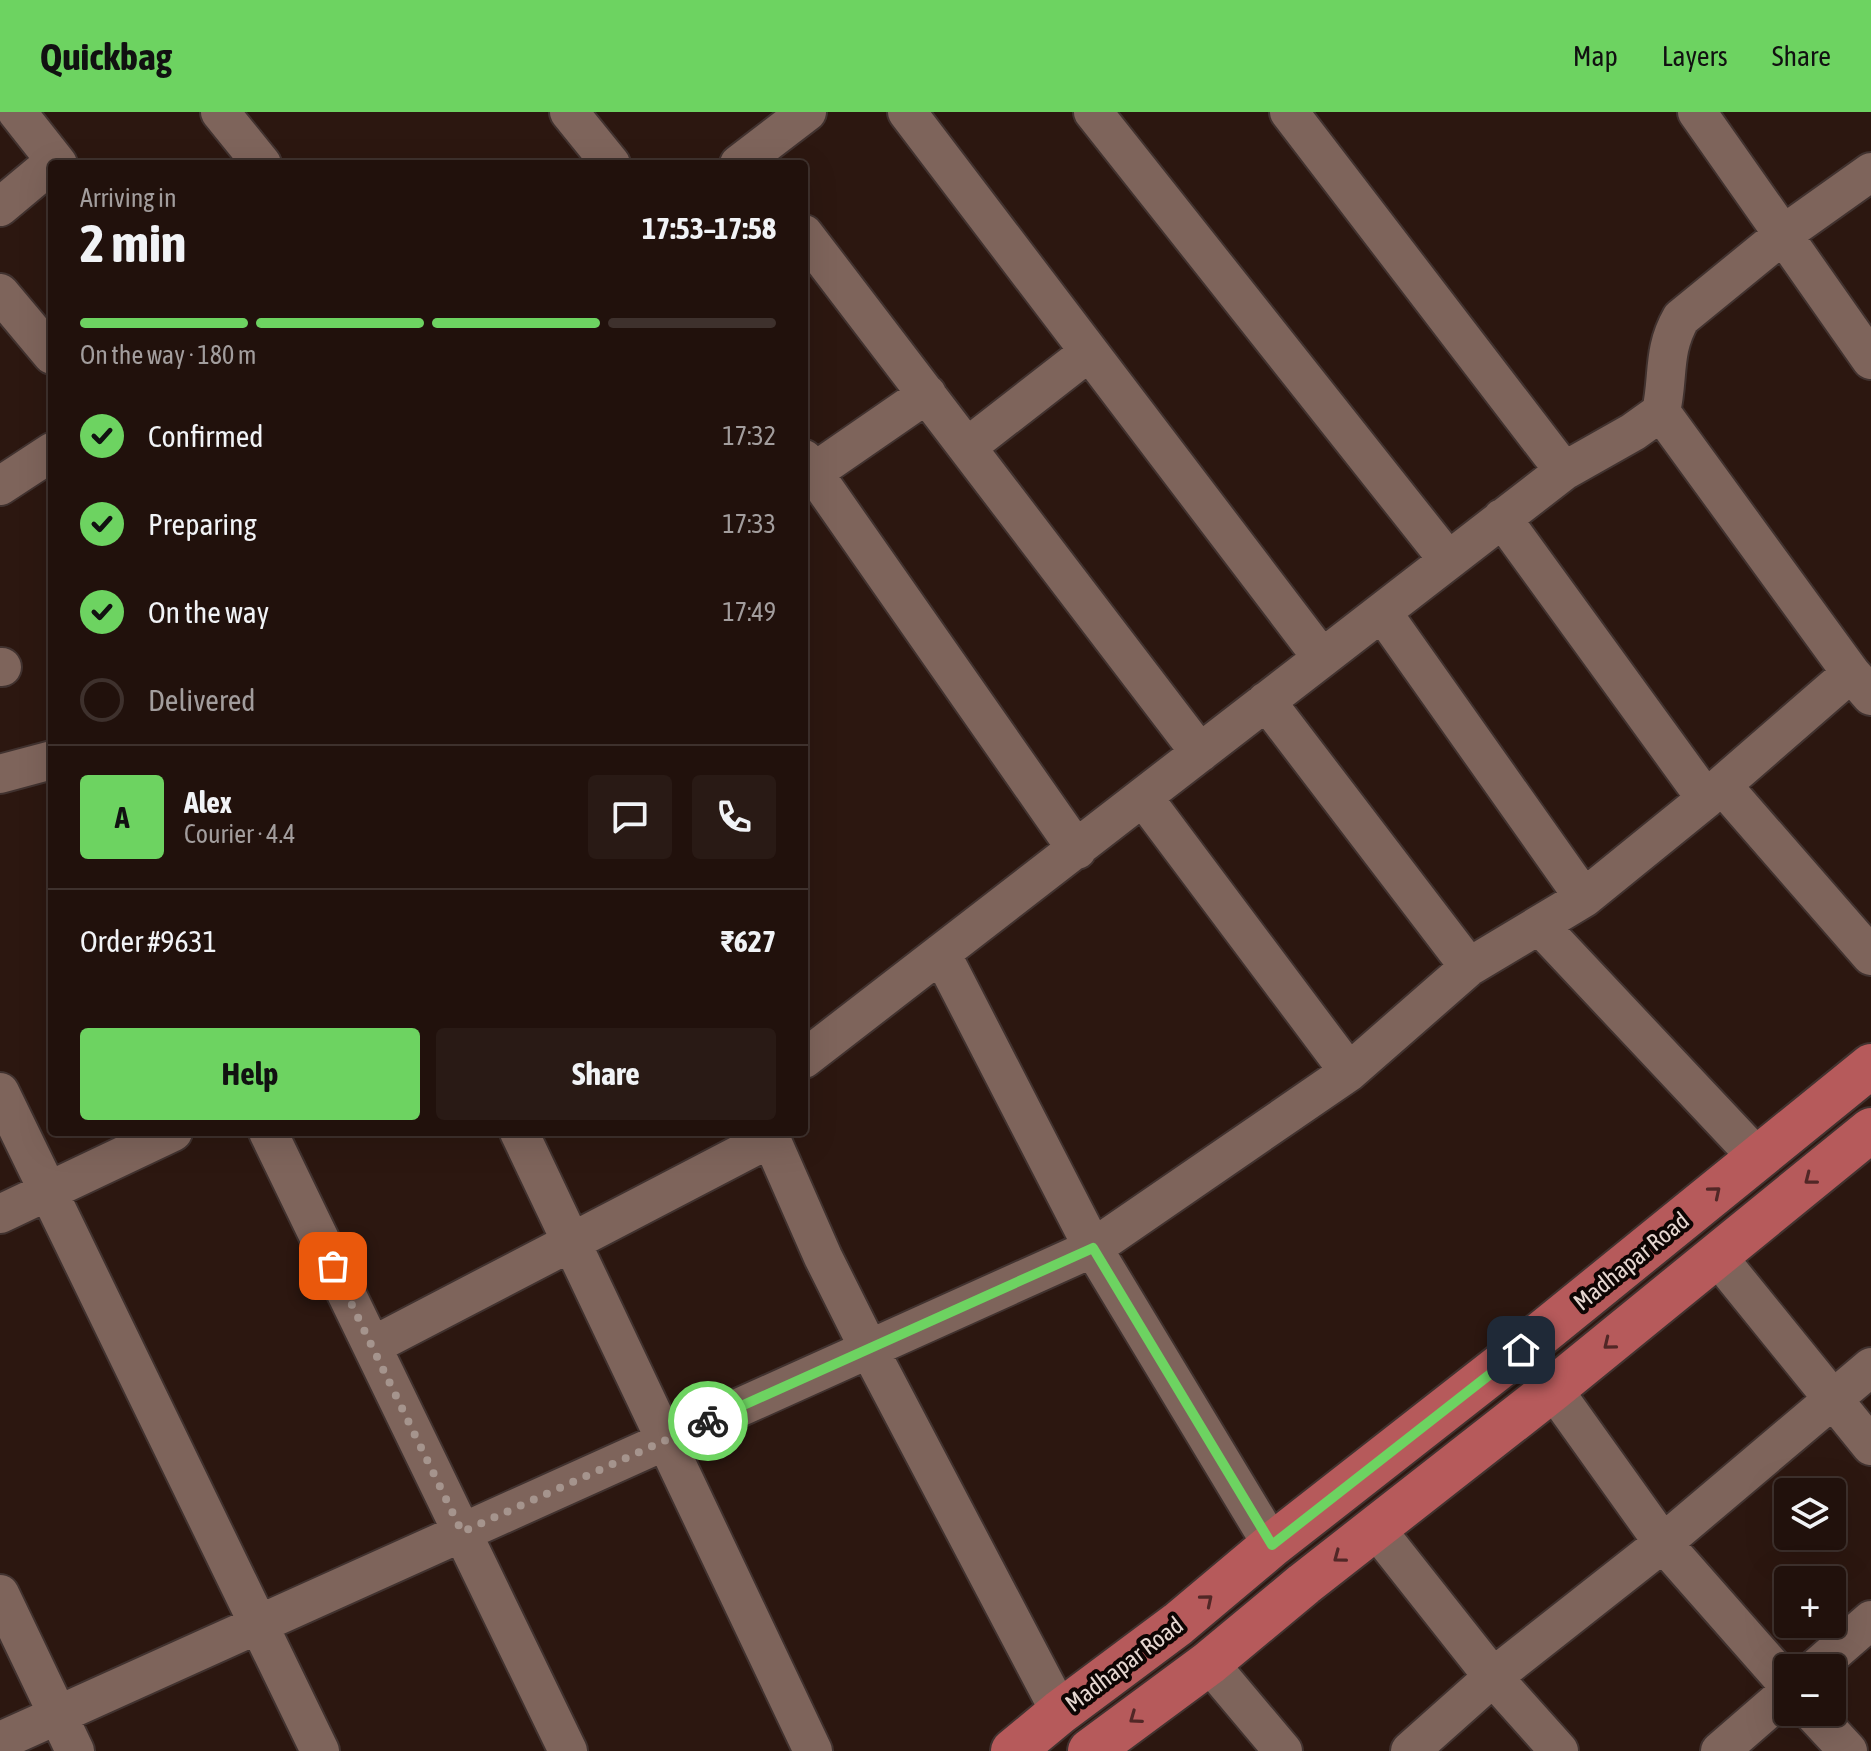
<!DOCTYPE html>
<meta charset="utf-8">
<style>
:root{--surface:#21110c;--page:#291a15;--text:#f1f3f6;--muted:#a29d9d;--line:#3e312d;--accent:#6dd361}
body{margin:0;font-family:"Asap Condensed",sans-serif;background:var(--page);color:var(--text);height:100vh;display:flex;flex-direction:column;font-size:30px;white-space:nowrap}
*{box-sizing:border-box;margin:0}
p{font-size:26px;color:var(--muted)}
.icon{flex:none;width:44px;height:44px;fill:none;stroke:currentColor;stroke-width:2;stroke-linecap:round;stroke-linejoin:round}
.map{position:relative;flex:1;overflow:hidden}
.sheet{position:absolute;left:48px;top:48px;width:760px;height:976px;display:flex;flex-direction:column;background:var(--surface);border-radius:8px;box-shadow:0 8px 32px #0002,0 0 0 2px var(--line)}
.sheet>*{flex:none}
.fabs{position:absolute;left:1774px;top:1366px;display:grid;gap:16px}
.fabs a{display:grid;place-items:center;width:72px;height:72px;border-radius:8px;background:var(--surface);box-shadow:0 8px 32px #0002,0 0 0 2px var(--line);font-size:40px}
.pin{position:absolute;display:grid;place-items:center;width:68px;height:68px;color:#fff;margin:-34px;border-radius:16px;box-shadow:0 4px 12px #0006}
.courier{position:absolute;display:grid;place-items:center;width:80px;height:80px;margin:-40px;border:6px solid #6dd361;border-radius:50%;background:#fff;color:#222;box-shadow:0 2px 10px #0007}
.headline em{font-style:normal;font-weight:700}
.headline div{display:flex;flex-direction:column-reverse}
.headline{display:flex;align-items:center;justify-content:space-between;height:136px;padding:0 32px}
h1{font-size:52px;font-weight:700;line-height:60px}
.bar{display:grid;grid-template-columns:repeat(4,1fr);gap:12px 8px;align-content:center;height:96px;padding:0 32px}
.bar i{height:10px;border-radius:6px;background:var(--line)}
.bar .current{background:var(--accent)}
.bar p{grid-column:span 4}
.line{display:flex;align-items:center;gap:20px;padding:0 32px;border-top:2px solid var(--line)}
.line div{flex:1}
.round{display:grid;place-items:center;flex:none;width:84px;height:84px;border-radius:8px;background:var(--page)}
ol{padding:0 32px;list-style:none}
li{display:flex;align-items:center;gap:24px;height:88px}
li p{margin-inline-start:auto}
li .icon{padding:8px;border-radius:50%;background:var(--accent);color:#111;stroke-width:4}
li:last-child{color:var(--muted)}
li i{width:44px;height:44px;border:4px solid var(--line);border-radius:50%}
.cta{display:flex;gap:16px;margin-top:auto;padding:16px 32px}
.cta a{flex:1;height:92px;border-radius:8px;background:var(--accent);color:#111;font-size:32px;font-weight:700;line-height:92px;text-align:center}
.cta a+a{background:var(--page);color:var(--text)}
header{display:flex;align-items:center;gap:48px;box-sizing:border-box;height:112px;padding:0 40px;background:var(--accent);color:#111}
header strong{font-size:38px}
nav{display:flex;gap:44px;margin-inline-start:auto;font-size:28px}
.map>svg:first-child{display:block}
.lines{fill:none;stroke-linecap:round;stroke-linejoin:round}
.minor-casing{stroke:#41322f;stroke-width:42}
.major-casing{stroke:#41322f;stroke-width:48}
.minor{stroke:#7e645b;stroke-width:38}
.major{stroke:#b65a5b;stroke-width:44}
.oneway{stroke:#512726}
.done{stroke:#a5948d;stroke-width:8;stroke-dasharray:0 14.4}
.route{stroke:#6dd361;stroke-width:10}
.labels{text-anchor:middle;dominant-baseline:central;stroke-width:8;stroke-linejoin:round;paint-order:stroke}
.street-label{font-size:24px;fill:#e6d7d1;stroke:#0e0503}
</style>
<header>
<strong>Quickbag</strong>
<nav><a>Map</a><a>Layers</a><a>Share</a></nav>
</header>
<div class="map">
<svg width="1871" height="1639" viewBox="0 0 1871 1639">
<rect width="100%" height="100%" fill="#2c1710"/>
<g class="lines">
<g class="minor-casing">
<path id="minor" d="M17,0L58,52
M220,0L262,52
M569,0L611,52
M907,0L1322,546
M1093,0L1448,448
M1289,0L1564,359
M1697,0L1871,248
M739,52L807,0
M0,95L55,49
M804,122L1200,641
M0,181L52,243
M1661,300L1851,561L1871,584
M967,335L1089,240
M804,347L1077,738
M814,360L927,282
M0,374L52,340
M1502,406L1706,687
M1382,500L1584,786
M0,555H2
M1266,589L1469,855
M0,662L52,648
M1722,673L1871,844
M1143,685L1349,960
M1539,813L1757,1045
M941,841L1093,1136L1272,1433
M804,947L1564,359L1633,320L1661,300C1669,265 1662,239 1681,206L1785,121L1871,60
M0,980L320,1639
M268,1020L568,1639
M519,1020L813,1639
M768,1020L823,1145L869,1237L1060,1600
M0,1102L173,1020
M1717,1144L1871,1334
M372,1234L771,1026
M1553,1277L1663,1431L1788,1573
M1376,1417L1493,1565L1559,1639
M0,1482L75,1639
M1209,1551L1283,1639
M1816,1556L1871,1508
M1812,1600L1848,1639
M0,1629L1093,1136L1349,960L1469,855L1584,786L1706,687L1851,561
M1410,1639L1493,1565L1663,1431L1871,1255
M1720,1639L1788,1580"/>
</g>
<g class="major-casing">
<path id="major" d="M1013,1639L1060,1600L1178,1512L1272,1433L1521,1238L1871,954
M1090,1639L1209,1551L1304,1472L1553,1277L1871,1018"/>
</g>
<use href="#minor" class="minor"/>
<use href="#major" class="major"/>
</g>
<defs><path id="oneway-chevron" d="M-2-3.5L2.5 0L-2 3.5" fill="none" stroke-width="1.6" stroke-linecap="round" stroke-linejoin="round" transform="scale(2)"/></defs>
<g class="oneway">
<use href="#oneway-chevron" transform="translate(1810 1067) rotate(142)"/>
<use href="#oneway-chevron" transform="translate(1715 1080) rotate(-40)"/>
<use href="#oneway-chevron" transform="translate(1609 1232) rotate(141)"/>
<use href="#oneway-chevron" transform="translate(1339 1445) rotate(143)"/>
<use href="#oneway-chevron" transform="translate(1207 1488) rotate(-40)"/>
<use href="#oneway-chevron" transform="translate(1135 1606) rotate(144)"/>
</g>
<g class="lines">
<path class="done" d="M333,1154L462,1420L708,1309"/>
<path class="route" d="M708,1309L1093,1136L1272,1433L1521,1238"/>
</g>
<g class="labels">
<g class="street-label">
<text transform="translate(1631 1149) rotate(-39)">Madhapar Road</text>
<text transform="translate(1124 1552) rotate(-37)">Madhapar Road</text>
</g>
</g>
</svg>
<div class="fabs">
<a><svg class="icon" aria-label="layers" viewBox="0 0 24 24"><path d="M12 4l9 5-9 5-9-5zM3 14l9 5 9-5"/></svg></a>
<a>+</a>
<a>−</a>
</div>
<div class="pin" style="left:333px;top:1154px;background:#ea580c"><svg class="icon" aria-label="bag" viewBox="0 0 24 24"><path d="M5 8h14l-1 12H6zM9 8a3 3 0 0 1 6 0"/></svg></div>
<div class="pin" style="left:1521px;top:1238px;background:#1f2937"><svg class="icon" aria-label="home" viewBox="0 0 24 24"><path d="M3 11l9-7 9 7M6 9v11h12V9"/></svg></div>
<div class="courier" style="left:708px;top:1309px"><svg class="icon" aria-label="bike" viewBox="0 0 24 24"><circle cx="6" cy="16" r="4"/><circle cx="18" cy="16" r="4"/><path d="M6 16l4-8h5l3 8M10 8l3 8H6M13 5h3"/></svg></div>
<section class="sheet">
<div class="headline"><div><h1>2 min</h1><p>Arriving in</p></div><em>17:53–17:58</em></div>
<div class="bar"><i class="current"></i><i class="current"></i><i class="current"></i><i></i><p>On the way · 180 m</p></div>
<ol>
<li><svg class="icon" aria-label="check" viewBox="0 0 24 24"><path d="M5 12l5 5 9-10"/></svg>Confirmed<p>17:32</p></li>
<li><svg class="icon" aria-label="check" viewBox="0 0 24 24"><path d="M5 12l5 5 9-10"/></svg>Preparing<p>17:33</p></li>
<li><svg class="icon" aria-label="check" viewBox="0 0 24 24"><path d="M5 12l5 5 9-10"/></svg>On the way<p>17:49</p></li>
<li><i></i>Delivered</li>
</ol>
<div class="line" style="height:144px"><b class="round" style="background:var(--accent);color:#111">A</b><div><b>Alex</b><p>Courier · 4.4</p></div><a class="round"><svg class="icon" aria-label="chat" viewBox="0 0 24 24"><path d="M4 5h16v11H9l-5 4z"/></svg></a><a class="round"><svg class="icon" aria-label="phone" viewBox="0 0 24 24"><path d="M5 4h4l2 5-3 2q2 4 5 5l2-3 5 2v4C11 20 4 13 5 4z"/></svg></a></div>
<div class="line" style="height:104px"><div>Order #9631</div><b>₹627</b></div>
<div class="cta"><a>Help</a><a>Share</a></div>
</section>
</div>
